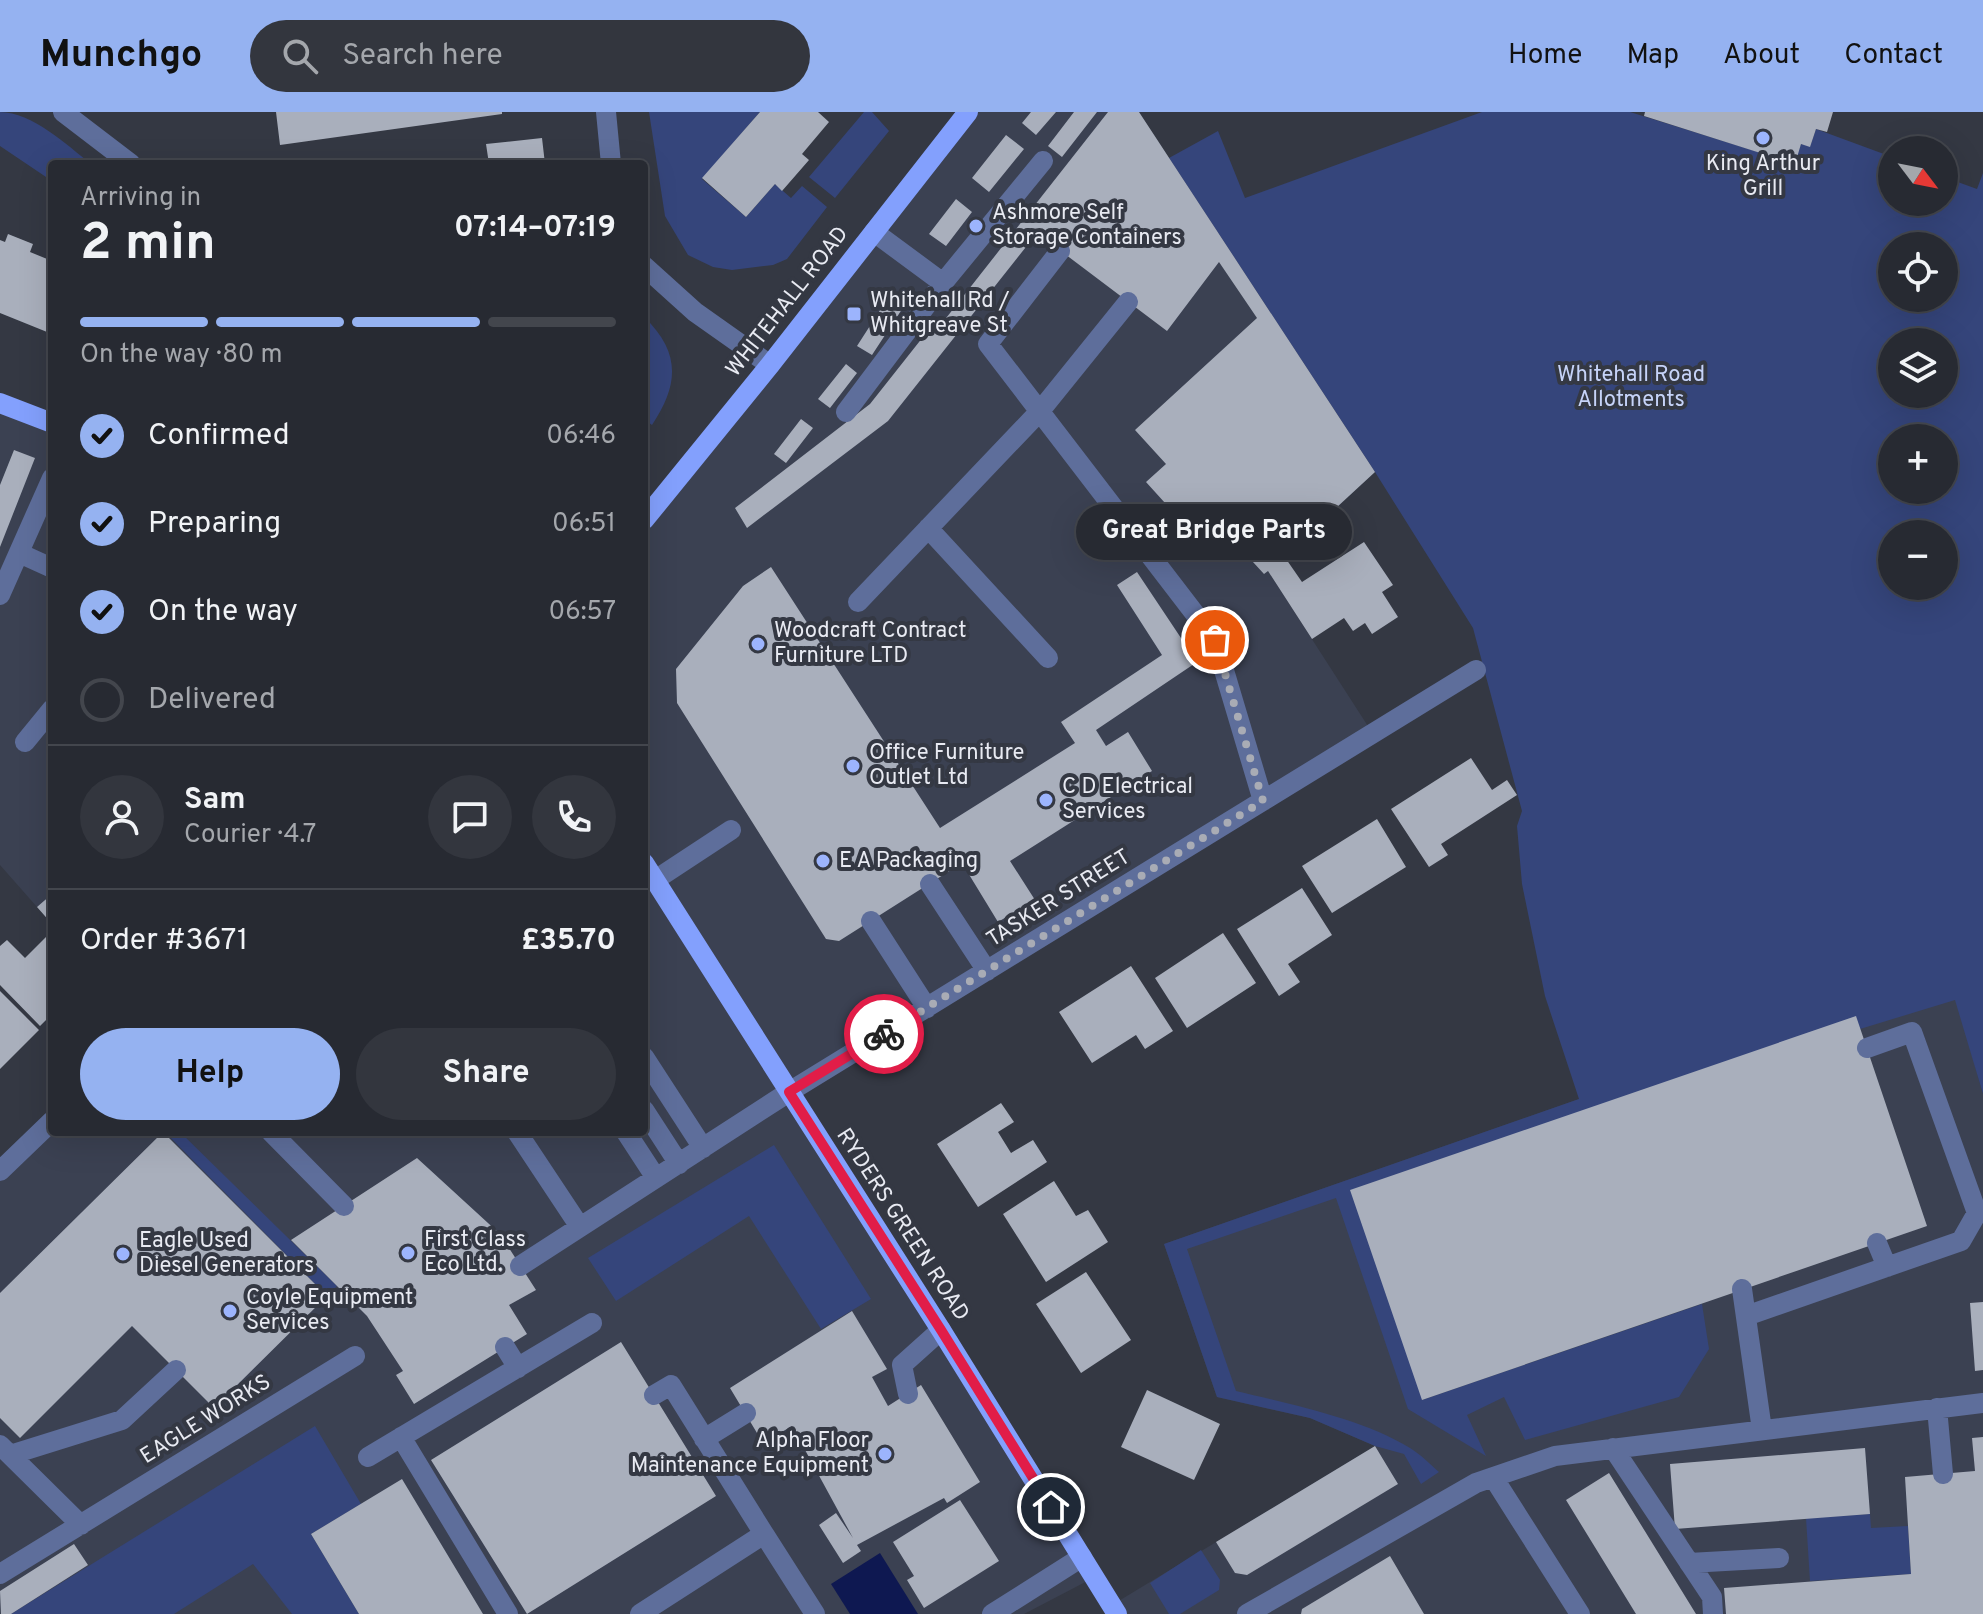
<!DOCTYPE html>
<meta charset="utf-8">
<style>
:root{--surface:#272a32;--page:#33363e;--text:#f1f3f6;--muted:#a4a7ac;--line:#43464d;--accent:#95b2f1}
body{margin:0;font-family:Overpass,sans-serif;background:var(--page);color:var(--text);height:100vh;display:flex;flex-direction:column;font-size:30px;white-space:nowrap}
*{box-sizing:border-box;margin:0}
p{font-size:26px;color:var(--muted)}
.icon{flex:none;width:44px;height:44px;fill:none;stroke:currentColor;stroke-width:2;stroke-linecap:round;stroke-linejoin:round}
.map{position:relative;flex:1;overflow:hidden}
.side{position:absolute;left:48px;top:48px;width:600px;height:976px;display:flex;flex-direction:column;background:var(--surface);border-radius:8px;box-shadow:0 8px 32px #0002,0 0 0 2px var(--line)}
.side>*{flex:none}
.needle{width:52px;rotate:122deg}
.buttons{position:absolute;left:1878px;top:24px;display:grid;gap:16px}
.buttons a{display:grid;place-items:center;width:80px;height:80px;border-radius:50%;background:var(--surface);box-shadow:0 8px 32px #0002,0 0 0 2px var(--line);font-size:40px}
.pin{position:absolute;display:grid;place-items:center;width:68px;height:68px;color:#fff;margin:-34px;border:4px solid #fff;border-radius:50%;box-shadow:0 2px 8px #0007}
.courier{position:absolute;display:grid;place-items:center;width:80px;height:80px;margin:-40px;border:6px solid #e11d48;border-radius:50%;background:#fff;color:#222;box-shadow:0 2px 10px #0007}
.bubble{position:absolute;height:56px;border-radius:28px;background:var(--surface);box-shadow:0 8px 32px #0002,0 0 0 2px var(--line);font-size:26px;font-weight:700;line-height:56px;text-align:center}
.overview em{font-style:normal;font-weight:700}
.overview div{display:flex;flex-direction:column-reverse}
.overview{display:flex;align-items:center;justify-content:space-between;height:136px;padding:0 32px}
h1{font-size:52px;font-weight:700;line-height:60px}
.bar{display:grid;grid-template-columns:repeat(4,1fr);gap:12px 8px;align-content:center;height:96px;padding:0 32px}
.bar i{height:10px;border-radius:6px;background:var(--line)}
.bar .on{background:var(--accent)}
.bar p{grid-column:span 4}
.line{display:flex;align-items:center;gap:20px;padding:0 32px;border-top:2px solid var(--line)}
.line div{flex:1}
.round{display:grid;place-items:center;flex:none;width:84px;height:84px;border-radius:42px;background:var(--page)}
ol{padding:0 32px;list-style:none}
li{display:flex;align-items:center;gap:24px;height:88px}
li p{margin-inline-start:auto}
li .icon{padding:8px;border-radius:50%;background:var(--accent);color:#111;stroke-width:4}
li:last-child{color:var(--muted)}
li i{width:44px;height:44px;border:4px solid var(--line);border-radius:50%}
.action{display:flex;gap:16px;margin-top:auto;padding:16px 32px}
.action a{flex:1;height:92px;border-radius:48px;background:var(--accent);color:#111;font-size:32px;font-weight:700;line-height:92px;text-align:center}
.action a+a{background:var(--page);color:var(--text)}
header{display:flex;align-items:center;gap:48px;box-sizing:border-box;height:112px;padding:0 40px;background:var(--accent);color:#111}
header strong{font-size:38px}
nav{display:flex;gap:44px;margin-inline-start:auto;font-size:28px}
.search{width:560px;height:72px;background:var(--page);display:flex;align-items:center;gap:20px;box-sizing:border-box;padding:0 28px;border-radius:44px;color:var(--muted);font-size:30px}
.map>svg:first-child{display:block}
.built{fill:#3b4152}
.green{fill:#35457b;fill-rule:evenodd}
.water{fill:#0e1851}
.building{fill:#a9afbc}
.lines{fill:none;stroke-linecap:round;stroke-linejoin:round}
.minor{stroke:#5e6e9b;stroke-width:20}
.major{stroke:#83a0fd;stroke-width:20}
.done{stroke:#a9acb5;stroke-width:8;stroke-dasharray:0 14.4}
.route{stroke:#e11d48;stroke-width:10}
.poi-dot{fill:#9cb4fd;stroke:#343843;stroke-width:3}
.labels{text-anchor:middle;dominant-baseline:central;stroke-width:8;stroke-linejoin:round;paint-order:stroke}
.poi-label{font-size:22px;fill:#e8eaf2;stroke:#343843;text-anchor:start}
.street-label{font-size:22px;fill:#e8eaf2;stroke:#343843}
.park-label{font-size:22px;fill:#c6d3f8;stroke:#343843}
</style>
<header>
<strong>Munchgo</strong>
<div class="search"><svg class="icon" aria-label="search" viewBox="0 0 24 24"><circle cx="10" cy="10" r="6"/><path d="M15 15l6 6"/></svg>Search here</div>
<nav><a>Home</a><a>Map</a><a>About</a><a>Contact</a></nav>
</header>
<div class="map">
<svg width="1983" height="1502" viewBox="0 0 1983 1502">
<rect width="100%" height="100%" fill="#343843"/>
<path class="built" d="M968,0H1139L1375,360L1268,459L1373,622L790,981L1095,1465L1024,1502H0V1059L52,1020H644V408Z
M0,291L52,311V812L0,753Z
M1948,858L1983,982V1502H1118L1112,1493L1375,1334L1310,1306L1217,1285L1164,1132Z"/>
<path class="green" d="M0,0C32,0 67,33 91,52H52V69L0,34Z
M649,0H760L702,67L746,105L775,72L791,86L802,74L827,95L787,147L773,153L732,158L713,155L688,143L665,104Z
M864,0H872L889,19L835,86L809,65Z
M1482,0H1630L1794,51L1801,32L1810,34L1816,17L1892,45V90H1944V65L1977,77L1983,61V982L1955,888L1860,917L1856,905L1422,1288L1702,1192L1709,1237L1679,1285L1525,1328L1504,1285L1467,1303L1486,1344L1408,1297L1336,1086L1187,1137L1236,1279C1290,1292 1363,1307 1410,1336C1420,1342 1430,1352 1439,1360L1421,1372L1404,1342L1375,1334L1310,1306L1217,1285L1164,1132L1579,987L1545,884L1522,772L1517,714L1522,699L1473,516L1375,360L1169,46L1218,19L1245,86ZM1892,134H1944V186H1892ZM1892,230H1944V282H1892ZM1892,326H1944V378H1892ZM1892,422H1944V474H1892Z
M644,205C681,240 679,273 652,313L644,307Z
M165,1020H180L337,1174L327,1184Z
M774,1033L871,1187L821,1217L749,1104L616,1189L588,1146Z
M315,1314L361,1392L311,1422L359,1502H292L253,1452L174,1502H11Z
M1870,1402L1871,1416L1908,1414L1911,1462L1810,1469L1806,1406Z
M1201,1438L1220,1468L1219,1478L1180,1502H1169L1150,1471Z"/>
<path class="water" d="M880,1441L918,1502H850L831,1472Z"/>
<path class="building" d="M276,0H502V2L280,33Z
M760,0H818L829,10L802,42L809,48L782,79L775,72L746,105L702,66Z
M1031,0H1056L1036,23L1022,11Z
M1074,0H1097L1062,45L1048,34Z
M1108,0H1139L1375,360L1284,444L1302,470L1364,430L1393,473L1382,480L1398,505L1372,522L1365,511L1353,519L1344,506L1312,527L1268,459L1264,462L1242,438L1234,447L1200,441L1224,419L1213,406L1194,423L1146,370L1166,352L1135,318L1257,206L1219,150L1167,219L1037,121L888,309L747,416L735,396L870,292L938,206L943,210Z
M1645,0H1833L1827,20L1816,17L1810,35L1801,32L1795,52L1644,4Z
M1006,23L1024,37L989,80L972,66Z
M542,26L545,52H489L486,32Z
M956,87L972,100L946,134L929,122Z
M8,122L33,132L30,140L52,149V222L0,201V128L5,130Z
M893,178L908,188L872,243L857,234Z
M846,252L857,261L830,296L818,287Z
M801,307L813,316L786,351L774,342Z
M14,338L35,346L0,435V373Z
M771,455L940,716L1075,631L1061,610L1162,543L1117,473L1137,460L1197,550L1096,618L1106,634L1128,620L1152,659L1010,749L1035,788L998,810L962,751L839,829L826,827L677,591L676,557L743,474Z
M1471,646L1492,678L1507,668L1517,683L1441,732L1448,743L1429,755L1391,697Z
M1377,707L1406,755L1332,801L1302,754Z
M1302,776L1332,823L1288,852L1300,870L1279,884L1237,817Z
M52,782V812L37,795Z
M52,819V902L40,914L0,873V834L7,828L25,846Z
M1223,821L1256,871L1187,916L1155,866Z
M1131,854L1173,919L1145,937L1136,923L1092,951L1059,900Z
M0,879L39,918L0,957Z
M1856,904L1927,1114L1422,1288L1350,1078Z
M1001,991L1014,1010L998,1020L1011,1041L1033,1028L1047,1050L978,1095L937,1032Z
M163,1020L327,1184L214,1296L132,1214L20,1326L0,1306V1181Z
M417,1046L500,1122L536,1178L509,1193L527,1222L414,1292L396,1263L403,1259L367,1204L291,1128Z
M1054,1069L1076,1104L1088,1098L1108,1130L1046,1170L1003,1102Z
M1086,1160L1131,1228L1081,1261L1036,1192Z
M1983,1190V1258L1975,1259L1970,1191Z
M852,1199L887,1257L872,1265L888,1294L921,1273L980,1370L947,1391L944,1386L857,1433L861,1439L843,1451L819,1413L836,1401L853,1426L792,1314L763,1331L730,1276Z
M621,1230L716,1384L527,1502L431,1348Z
M1147,1278L1220,1312L1194,1368L1121,1335Z
M1983,1325V1502H1726L1724,1476L1911,1462L1905,1365L1975,1359L1972,1326Z
M1375,1334L1398,1372L1247,1463L1235,1461L1216,1430Z
M1865,1336L1870,1402L1675,1417L1670,1352Z
M1609,1361L1651,1429L1696,1502H1636L1566,1388Z
M402,1367L483,1502H359L311,1422Z
M960,1388L999,1449L924,1496L907,1468L914,1464L893,1430Z
M74,1432L88,1453L11,1502H1L0,1479Z
M1390,1444L1424,1502H1301L1302,1497Z"/>
<g class="lines">
<path class="minor" d="M63,0L131,52
M606,0L611,52
M874,120L943,171
M1060,139L988,232L1215,528L1263,689
M644,154L695,200L770,253
M846,300L943,171L1043,49
M928,416L1048,546
M19,441L52,456
M0,483L52,366
M858,490L1040,299L1128,190
M25,630L52,597
M655,768L731,718
M930,772L987,859
M871,809L927,896
M644,945L703,1036
M644,998L679,1052
M271,1020L344,1094
M517,1020L580,1115
M626,1020L656,1066
M0,1059L52,1009
M1877,1131L1887,1155
M520,1154L789,980L1476,558
M1742,1177L1762,1318
M1746,1204L1961,1129L1977,1101L1912,920L1867,936
M505,1235L518,1256
M908,1282L902,1253L941,1218
M654,1283L671,1273L764,1422
M1937,1296L1943,1362
M401,1325L508,1502
M704,1327L746,1301
M0,1333L81,1413
M1613,1336L1712,1485L1713,1502
M10,1343L122,1308L176,1258
M368,1345L592,1211
M1493,1365L1580,1502
M1689,1451L1779,1446
M0,1462L355,1244
M640,1502L764,1422L815,1502
M992,1502L1082,1445
M1247,1502L1476,1371L1555,1344L1983,1291"/>
<path class="major" d="M0,291L52,311
M644,408L770,253L968,0
M644,751L941,1218L1117,1502"/>
</g>
<g class="lines">
<path class="done" d="M884,922L1263,689L1215,528"/>
<path class="route" d="M884,922L789,980L941,1218L1051,1395"/>
</g>
<g class="poi-dot">
<circle cx="1763" cy="26" r="8"/>
<circle cx="976" cy="114" r="8"/>
<rect x="846" y="194" width="16" height="16" rx="4"/>
<circle cx="758" cy="532" r="8"/>
<circle cx="853" cy="654" r="8"/>
<circle cx="1046" cy="688" r="8"/>
<circle cx="823" cy="749" r="8"/>
<circle cx="408" cy="1141" r="8"/>
<circle cx="123" cy="1142" r="8"/>
<circle cx="230" cy="1199" r="8"/>
<circle cx="885" cy="1342" r="8"/>
</g>
<g class="labels">
<g class="poi-label">
<text x="1763" y="52" text-anchor="middle">King Arthur<tspan x="1763" dy="25">Grill</tspan></text>
<text x="992" y="101">Ashmore Self<tspan x="992" dy="25">Storage Containers</tspan></text>
<text x="870" y="189">Whitehall Rd /<tspan x="870" dy="25">Whitgreave St</tspan></text>
<text x="774" y="519">Woodcraft Contract<tspan x="774" dy="25">Furniture LTD</tspan></text>
<text x="869" y="641">Office Furniture<tspan x="869" dy="25">Outlet Ltd</tspan></text>
<text x="1062" y="675">C D Electrical<tspan x="1062" dy="25">Services</tspan></text>
<text x="839" y="749">E A Packaging</text>
<text x="424" y="1128">First Class<tspan x="424" dy="25">Eco Ltd.</tspan></text>
<text x="139" y="1129">Eagle Used<tspan x="139" dy="25">Diesel Generators</tspan></text>
<text x="246" y="1186">Coyle Equipment<tspan x="246" dy="25">Services</tspan></text>
<text x="869" y="1329" text-anchor="end">Alpha Floor<tspan x="869" dy="25">Maintenance Equipment</tspan></text>
</g>
<g class="street-label">
<text transform="translate(788 190) rotate(-52)">WHITEHALL ROAD</text>
<text transform="translate(1059 787) rotate(-32)">TASKER STREET</text>
<text transform="translate(902 1113) rotate(57)">RYDERS GREEN ROAD</text>
<text transform="translate(206 1308) rotate(-32)">EAGLE WORKS</text>
</g>
<g class="park-label">
<text x="1631" y="263">Whitehall Road<tspan x="1631" dy="25">Allotments</tspan></text>
</g>
</g>
</svg>
<div class="buttons">
<a><svg class="needle" viewBox="-14 -14 28 28"><path d="M0-13l5 13h-10z" fill="#e53935"/><path d="M0 13l5-13h-10z" fill="#a4a7ac"/></svg></a>
<a><svg class="icon" aria-label="locate" viewBox="0 0 24 24"><circle cx="12" cy="12" r="6"/><path d="M12 2v4M12 18v4M2 12h4M18 12h4"/></svg></a>
<a><svg class="icon" aria-label="layers" viewBox="0 0 24 24"><path d="M12 4l9 5-9 5-9-5zM3 14l9 5 9-5"/></svg></a>
<a>+</a>
<a>−</a>
</div>
<div class="pin" style="left:1215px;top:528px;background:#ea580c"><svg class="icon" aria-label="bag" viewBox="0 0 24 24"><path d="M5 8h14l-1 12H6zM9 8a3 3 0 0 1 6 0"/></svg></div>
<div class="pin" style="left:1051px;top:1395px;background:#1f2937"><svg class="icon" aria-label="home" viewBox="0 0 24 24"><path d="M3 11l9-7 9 7M6 9v11h12V9"/></svg></div>
<div class="courier" style="left:884px;top:922px"><svg class="icon" aria-label="bike" viewBox="0 0 24 24"><circle cx="6" cy="16" r="4"/><circle cx="18" cy="16" r="4"/><path d="M6 16l4-8h5l3 8M10 8l3 8H6M13 5h3"/></svg></div>
<div class="bubble" style="left:1076px;top:392px;width:276px">Great Bridge Parts</div>
<section class="side">
<div class="overview"><div><h1>2 min</h1><p>Arriving in</p></div><em>07:14–07:19</em></div>
<div class="bar"><i class="on"></i><i class="on"></i><i class="on"></i><i></i><p>On the way · 80 m</p></div>
<ol>
<li><svg class="icon" aria-label="check" viewBox="0 0 24 24"><path d="M5 12l5 5 9-10"/></svg>Confirmed<p>06:46</p></li>
<li><svg class="icon" aria-label="check" viewBox="0 0 24 24"><path d="M5 12l5 5 9-10"/></svg>Preparing<p>06:51</p></li>
<li><svg class="icon" aria-label="check" viewBox="0 0 24 24"><path d="M5 12l5 5 9-10"/></svg>On the way<p>06:57</p></li>
<li><i></i>Delivered</li>
</ol>
<div class="line" style="height:144px"><a class="round"><svg class="icon" aria-label="person" viewBox="0 0 24 24"><circle cx="12" cy="8" r="4"/><path d="M4 21q1-7 8-7t8 7"/></svg></a><div><b>Sam</b><p>Courier · 4.7</p></div><a class="round"><svg class="icon" aria-label="chat" viewBox="0 0 24 24"><path d="M4 5h16v11H9l-5 4z"/></svg></a><a class="round"><svg class="icon" aria-label="phone" viewBox="0 0 24 24"><path d="M5 4h4l2 5-3 2q2 4 5 5l2-3 5 2v4C11 20 4 13 5 4z"/></svg></a></div>
<div class="line" style="height:104px"><div>Order #3671</div><b>£35.70</b></div>
<div class="action"><a>Help</a><a>Share</a></div>
</section>
</div>
